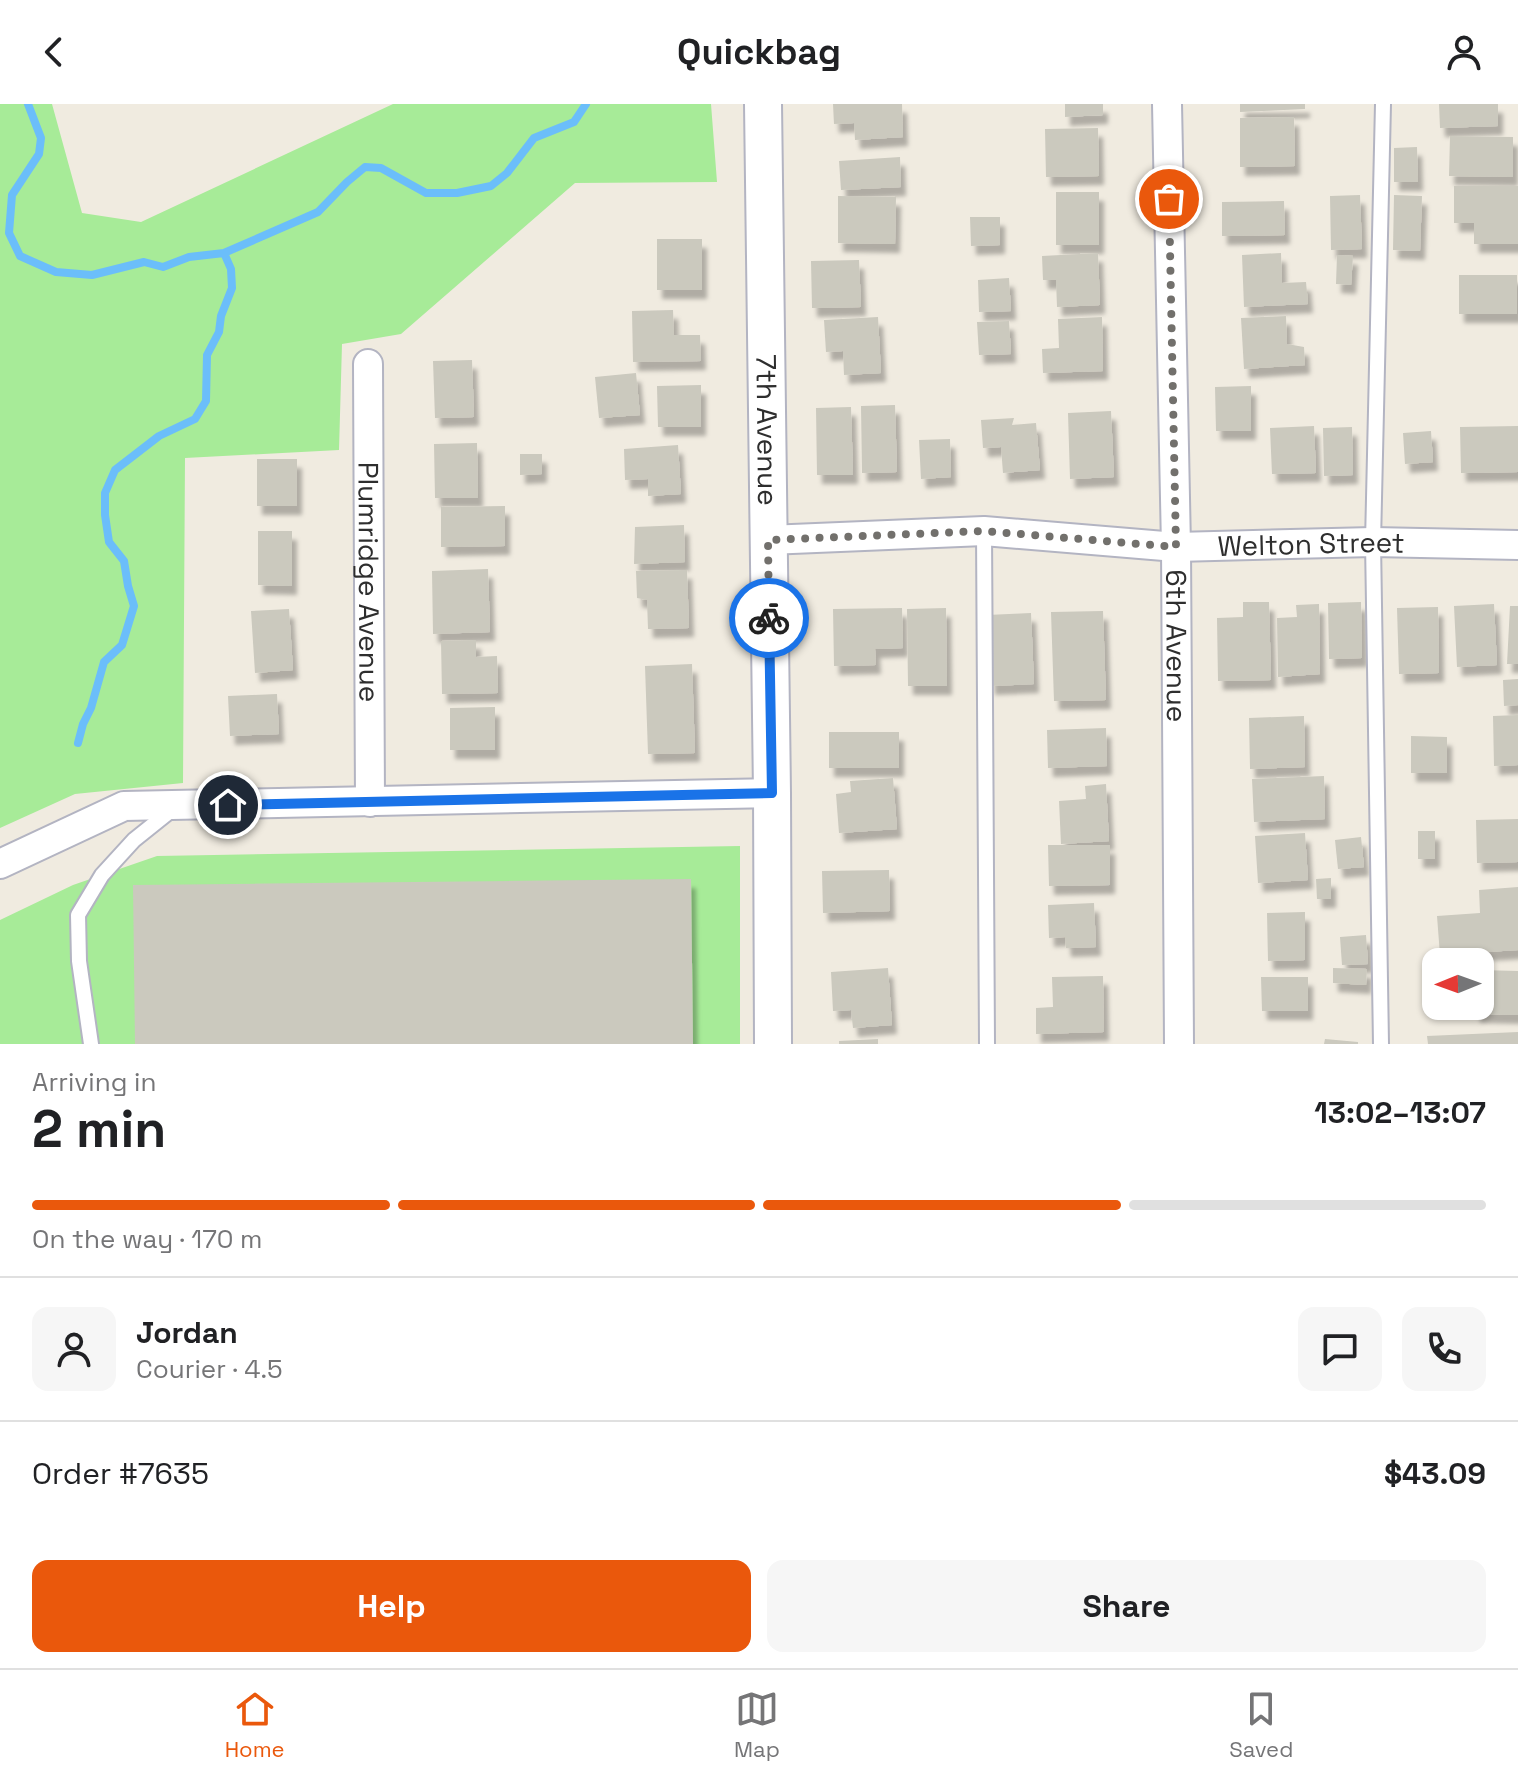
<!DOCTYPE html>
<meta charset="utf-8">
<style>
:root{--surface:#fff;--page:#f6f6f6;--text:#202124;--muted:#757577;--line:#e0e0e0;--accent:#ea580c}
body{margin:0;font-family:"Space Grotesk",sans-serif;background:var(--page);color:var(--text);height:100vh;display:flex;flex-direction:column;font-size:30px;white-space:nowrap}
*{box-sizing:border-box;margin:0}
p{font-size:26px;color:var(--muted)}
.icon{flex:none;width:44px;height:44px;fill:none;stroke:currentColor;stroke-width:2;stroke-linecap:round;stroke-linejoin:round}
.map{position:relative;height:940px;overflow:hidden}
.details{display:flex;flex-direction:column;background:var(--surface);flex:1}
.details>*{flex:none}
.needle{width:52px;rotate:269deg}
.fabs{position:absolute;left:1422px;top:844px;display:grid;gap:16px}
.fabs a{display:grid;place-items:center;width:72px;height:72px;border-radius:16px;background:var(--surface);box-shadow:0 2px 6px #0004;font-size:40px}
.pin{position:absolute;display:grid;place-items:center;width:68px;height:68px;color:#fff;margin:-34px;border:4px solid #fff;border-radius:50%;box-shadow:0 2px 8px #0007}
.courier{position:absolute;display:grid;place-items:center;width:80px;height:80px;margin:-40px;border:6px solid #1a73e8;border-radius:50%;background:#fff;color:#222;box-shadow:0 2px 10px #0007}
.overview em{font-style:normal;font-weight:700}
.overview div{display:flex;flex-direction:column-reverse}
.overview{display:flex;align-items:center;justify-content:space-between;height:136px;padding:0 32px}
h1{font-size:52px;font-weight:700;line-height:60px}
.bar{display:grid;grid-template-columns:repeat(4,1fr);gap:12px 8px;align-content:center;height:96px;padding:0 32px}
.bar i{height:10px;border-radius:6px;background:var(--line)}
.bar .on{background:var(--accent)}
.bar p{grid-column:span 4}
.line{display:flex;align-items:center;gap:20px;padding:0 32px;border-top:2px solid var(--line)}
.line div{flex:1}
.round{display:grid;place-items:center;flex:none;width:84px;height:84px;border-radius:16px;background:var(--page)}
.action{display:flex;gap:16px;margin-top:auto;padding:16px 32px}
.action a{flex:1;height:92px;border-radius:16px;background:var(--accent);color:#fff;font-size:32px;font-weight:700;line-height:92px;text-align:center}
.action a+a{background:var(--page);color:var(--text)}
header{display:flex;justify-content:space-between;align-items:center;height:104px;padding:0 32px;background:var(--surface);font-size:36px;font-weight:700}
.tabs{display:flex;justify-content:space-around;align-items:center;height:112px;border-top:2px solid var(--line);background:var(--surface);font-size:22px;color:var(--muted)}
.tabs a{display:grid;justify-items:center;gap:4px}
.tabs .on{color:var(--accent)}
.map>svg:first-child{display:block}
.green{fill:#a7eb98}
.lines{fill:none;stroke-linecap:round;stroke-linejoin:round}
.stream{stroke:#6bbefa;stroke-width:8}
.building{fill:#cbc9be;filter:url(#shadow)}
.service-casing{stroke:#b3b4c2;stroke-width:18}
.minor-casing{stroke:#b3b4c2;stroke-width:32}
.tertiary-casing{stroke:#b3b4c2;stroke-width:40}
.service{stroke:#fff;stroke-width:14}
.minor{stroke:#fff;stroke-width:28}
.tertiary{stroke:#fff;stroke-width:36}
.done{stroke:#72706c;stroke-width:8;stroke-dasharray:0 14.4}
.route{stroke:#1a73e8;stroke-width:10}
.labels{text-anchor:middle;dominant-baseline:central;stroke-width:6;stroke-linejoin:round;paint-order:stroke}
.street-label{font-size:28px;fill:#2e2e2e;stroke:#fff}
</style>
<header><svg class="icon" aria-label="back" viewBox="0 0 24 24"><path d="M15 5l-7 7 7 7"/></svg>Quickbag<svg class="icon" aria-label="person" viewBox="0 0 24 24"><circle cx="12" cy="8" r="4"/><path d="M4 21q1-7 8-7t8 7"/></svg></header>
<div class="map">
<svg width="1518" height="940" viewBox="0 0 1518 940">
<defs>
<filter id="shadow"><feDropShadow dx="5" dy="9" stdDeviation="2" flood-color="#0004"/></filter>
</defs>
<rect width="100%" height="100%" fill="#f0ebe0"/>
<path class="green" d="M0,0H52L82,109L141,118L393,0H711L717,78L575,79L401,230L342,240L339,346L185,354L183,679L75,690L0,724Z
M740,742V940H0V816L73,781L157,752Z"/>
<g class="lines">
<path class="stream" d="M28,0L41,34L39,50L12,91L9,129L20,152L56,168L92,171L144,158L163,163L189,153L224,149
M78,639L83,620L91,604L104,558L122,541L134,502L128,482L124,457L109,438L105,411V389L115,366L159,332L195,315L206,297L207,251L219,228L221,212L232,184L231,165L224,149L318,108L347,78L365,63L381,64L426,89H457L491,82L507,69L534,34L574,18L586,0"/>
</g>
<path class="building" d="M833,0H902L903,33L855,36L854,19L834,20Z
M1065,0H1103V11L1065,13Z
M1240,0H1305V5L1240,8Z
M1439,0H1498V22L1440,24Z
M1294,13L1295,62L1240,63V14Z
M1098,24L1099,72L1046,73L1045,25Z
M1450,32L1513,33V73L1449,72Z
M1417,43L1418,78H1394V44Z
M900,53L901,83L841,86L839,57Z
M1454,82H1518V140H1474V119H1454Z
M1056,88H1099V141H1056Z
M1360,91L1362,145L1331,146L1330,92Z
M1394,91L1422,92L1420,147L1393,146Z
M838,92L896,93L895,140L838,139Z
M1284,97L1285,131L1222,132V98Z
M970,113H1000V141L971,142Z
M657,135H702V186H657Z
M1098,149L1100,201L1057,203L1056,176H1043L1042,152Z
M1281,149L1282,179L1306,178L1308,200L1244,203L1242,151Z
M1337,151L1353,152L1351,181L1336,180Z
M859,156L861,203L812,204L811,157Z
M1459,171H1517V210H1459Z
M1009,174L1011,207L979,208L978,176Z
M673,206L674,231H700L701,257L633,258L632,207Z
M1286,212L1287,240L1304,243L1305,261L1244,265L1241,214Z
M878,213L881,269L844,271L843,247L826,248L824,216Z
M1102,213L1103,267L1043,269L1042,245L1059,244L1058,215Z
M1009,217L1011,250L979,251L977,218Z
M472,256L474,313L435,314L433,257Z
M636,269L640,311L599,314L595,273Z
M701,281V323H658L657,282Z
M1251,282V327H1216L1215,283Z
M895,301L897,368L862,369L861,302Z
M851,303L853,371H817L816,304Z
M1111,307L1114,373L1070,375L1068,309Z
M1014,314L1012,321L1036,319L1040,366L1003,369L1001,343L983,344L981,316Z
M1314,322L1316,369L1272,370L1270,324Z
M1518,322V368L1461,369L1460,323Z
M1352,323L1353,371L1324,372L1323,324Z
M1431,327L1433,358L1405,360L1403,329Z
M950,335L951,373L921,375L919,336Z
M477,339L478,394H435L434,340Z
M678,341L681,390L648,392V375L625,376L624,345Z
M520,350H542V370L520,371Z
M257,355H297V402H257Z
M505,402V442L441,443V403Z
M684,421L685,458L634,460L635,423Z
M258,427H292V482L258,481Z
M488,465L490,528L433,530L432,467Z
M687,466L689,524L648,525L647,496L637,494L636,467Z
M1243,498H1269L1271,576L1218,577L1217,514L1243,513Z
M1361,498L1362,554L1329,555L1328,499Z
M1319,500L1320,570L1278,573L1277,514L1297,513L1296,501Z
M1494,500L1497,561L1457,563L1454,502Z
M1510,502H1518V560H1507Z
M1438,503L1439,569L1399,570L1397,504Z
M902,504L903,544L875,545L876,561L834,562L833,505Z
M946,504L947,582H908L907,505Z
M289,505L293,566L255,569L251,507Z
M1103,507L1106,596L1054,597L1051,508Z
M1031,509L1034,580L990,582L987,511Z
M476,536V553L497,552L498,589L442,590L441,537Z
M692,560L695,649L648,650L645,562Z
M1518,575V601L1504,602L1503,576Z
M277,590L279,630L230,632L228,592Z
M495,603V646H450V604Z
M1518,611V661L1494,662L1493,612Z
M1304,612L1305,663L1250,665L1249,614Z
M1106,624L1107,662L1048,664L1047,626Z
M829,628H899V664H829Z
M1411,632L1447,633V669H1411Z
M1324,672L1325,715L1254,718L1252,675Z
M893,674L897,725L839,729L836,690L851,688L850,677Z
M1106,680L1109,737L1061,740L1059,697L1086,695L1085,682Z
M1518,715V758L1477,759L1476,716Z
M1418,727H1435V755H1418Z
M1305,729L1308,776L1258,779L1255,732Z
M1361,733L1364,763L1338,765L1335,736Z
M1048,741H1110V781L1049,782Z
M889,766L890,807L823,809L822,767Z
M1331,774V795H1317L1316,775Z
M691,775L693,940H135L133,781Z
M1518,783V846L1440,851L1437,812L1480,809L1479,786Z
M1094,799L1096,843L1066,844L1065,833L1049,834L1048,801Z
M1305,808V856L1268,857L1267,809Z
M1366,831L1368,860L1342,861L1340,833Z
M888,864L892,921L853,924L851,906L833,907L831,868Z
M1333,864L1367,865L1366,881L1333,879Z
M1480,866L1518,867V911L1475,910V902H1480Z
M1103,872L1104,928L1036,930V904L1053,903L1052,873Z
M1261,873H1308V907H1262Z
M1518,928V940H1428L1427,932Z
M878,935V940H839V937Z
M1325,935L1358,938V940H1324Z"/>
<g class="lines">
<g class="service-casing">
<path id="service" d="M984,427L987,940
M91,940L79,857L78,811L102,771L134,736L174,704
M1381,940L1373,438L1383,0"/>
</g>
<g class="minor-casing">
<g id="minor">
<path id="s1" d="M1167,0L1176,443L1179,940"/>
<path id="s2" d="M368,260L370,698"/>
<path id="s3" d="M768,436L984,427L1176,443L1373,438L1518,441"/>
<path d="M0,760L124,702L772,689"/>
</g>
</g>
<g class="tertiary-casing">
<g id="tertiary">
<path id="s4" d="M763,0L772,689L773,940"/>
</g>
</g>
<use href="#service" class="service"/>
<use href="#minor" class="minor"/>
<use href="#tertiary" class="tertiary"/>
</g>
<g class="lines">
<path class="done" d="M769,514L768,436L984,427L1176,443L1169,95"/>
<path class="route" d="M228,701L772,689L769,514"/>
</g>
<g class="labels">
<g class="street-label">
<text stroke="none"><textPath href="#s4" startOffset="326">7th Avenue</textPath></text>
<text stroke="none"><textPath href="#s3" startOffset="544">Welton Street</textPath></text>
<text stroke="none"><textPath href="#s2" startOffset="218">Plumridge Avenue</textPath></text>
<text stroke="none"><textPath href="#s1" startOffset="542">6th Avenue</textPath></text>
</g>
</g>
</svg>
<div class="fabs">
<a><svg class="needle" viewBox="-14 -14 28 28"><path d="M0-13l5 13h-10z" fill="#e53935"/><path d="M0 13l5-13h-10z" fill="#757577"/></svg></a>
</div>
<div class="pin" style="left:1169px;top:95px;background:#ea580c"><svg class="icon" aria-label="bag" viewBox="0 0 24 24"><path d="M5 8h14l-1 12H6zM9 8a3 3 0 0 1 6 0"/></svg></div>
<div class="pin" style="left:228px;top:701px;background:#1f2937"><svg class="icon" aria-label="home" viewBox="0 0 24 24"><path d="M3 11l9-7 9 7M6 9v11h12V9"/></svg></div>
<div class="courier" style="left:769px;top:514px"><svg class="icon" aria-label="bike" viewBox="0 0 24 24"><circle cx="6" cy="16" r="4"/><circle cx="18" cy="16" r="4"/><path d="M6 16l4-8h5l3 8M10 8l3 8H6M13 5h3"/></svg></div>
</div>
<section class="details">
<div class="overview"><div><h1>2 min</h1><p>Arriving in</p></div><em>13:02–13:07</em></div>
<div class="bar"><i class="on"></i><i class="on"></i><i class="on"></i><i></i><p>On the way · 170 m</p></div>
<div class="line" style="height:144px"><a class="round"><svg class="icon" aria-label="person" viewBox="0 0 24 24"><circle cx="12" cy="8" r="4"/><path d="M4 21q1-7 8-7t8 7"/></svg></a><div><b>Jordan</b><p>Courier · 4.5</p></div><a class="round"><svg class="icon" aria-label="chat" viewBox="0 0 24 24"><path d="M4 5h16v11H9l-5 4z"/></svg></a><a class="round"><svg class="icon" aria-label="phone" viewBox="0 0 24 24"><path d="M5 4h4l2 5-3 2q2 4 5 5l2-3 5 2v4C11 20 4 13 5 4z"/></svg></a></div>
<div class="line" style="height:104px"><div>Order #7635</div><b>$43.09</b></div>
<div class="action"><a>Help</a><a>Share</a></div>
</section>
<nav class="tabs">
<a class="on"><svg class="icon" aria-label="home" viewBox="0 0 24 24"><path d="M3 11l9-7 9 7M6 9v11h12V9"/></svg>Home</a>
<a><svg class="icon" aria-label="map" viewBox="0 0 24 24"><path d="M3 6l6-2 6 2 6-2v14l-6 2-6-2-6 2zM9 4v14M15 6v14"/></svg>Map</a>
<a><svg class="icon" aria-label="saved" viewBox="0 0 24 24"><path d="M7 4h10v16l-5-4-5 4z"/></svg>Saved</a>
</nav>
